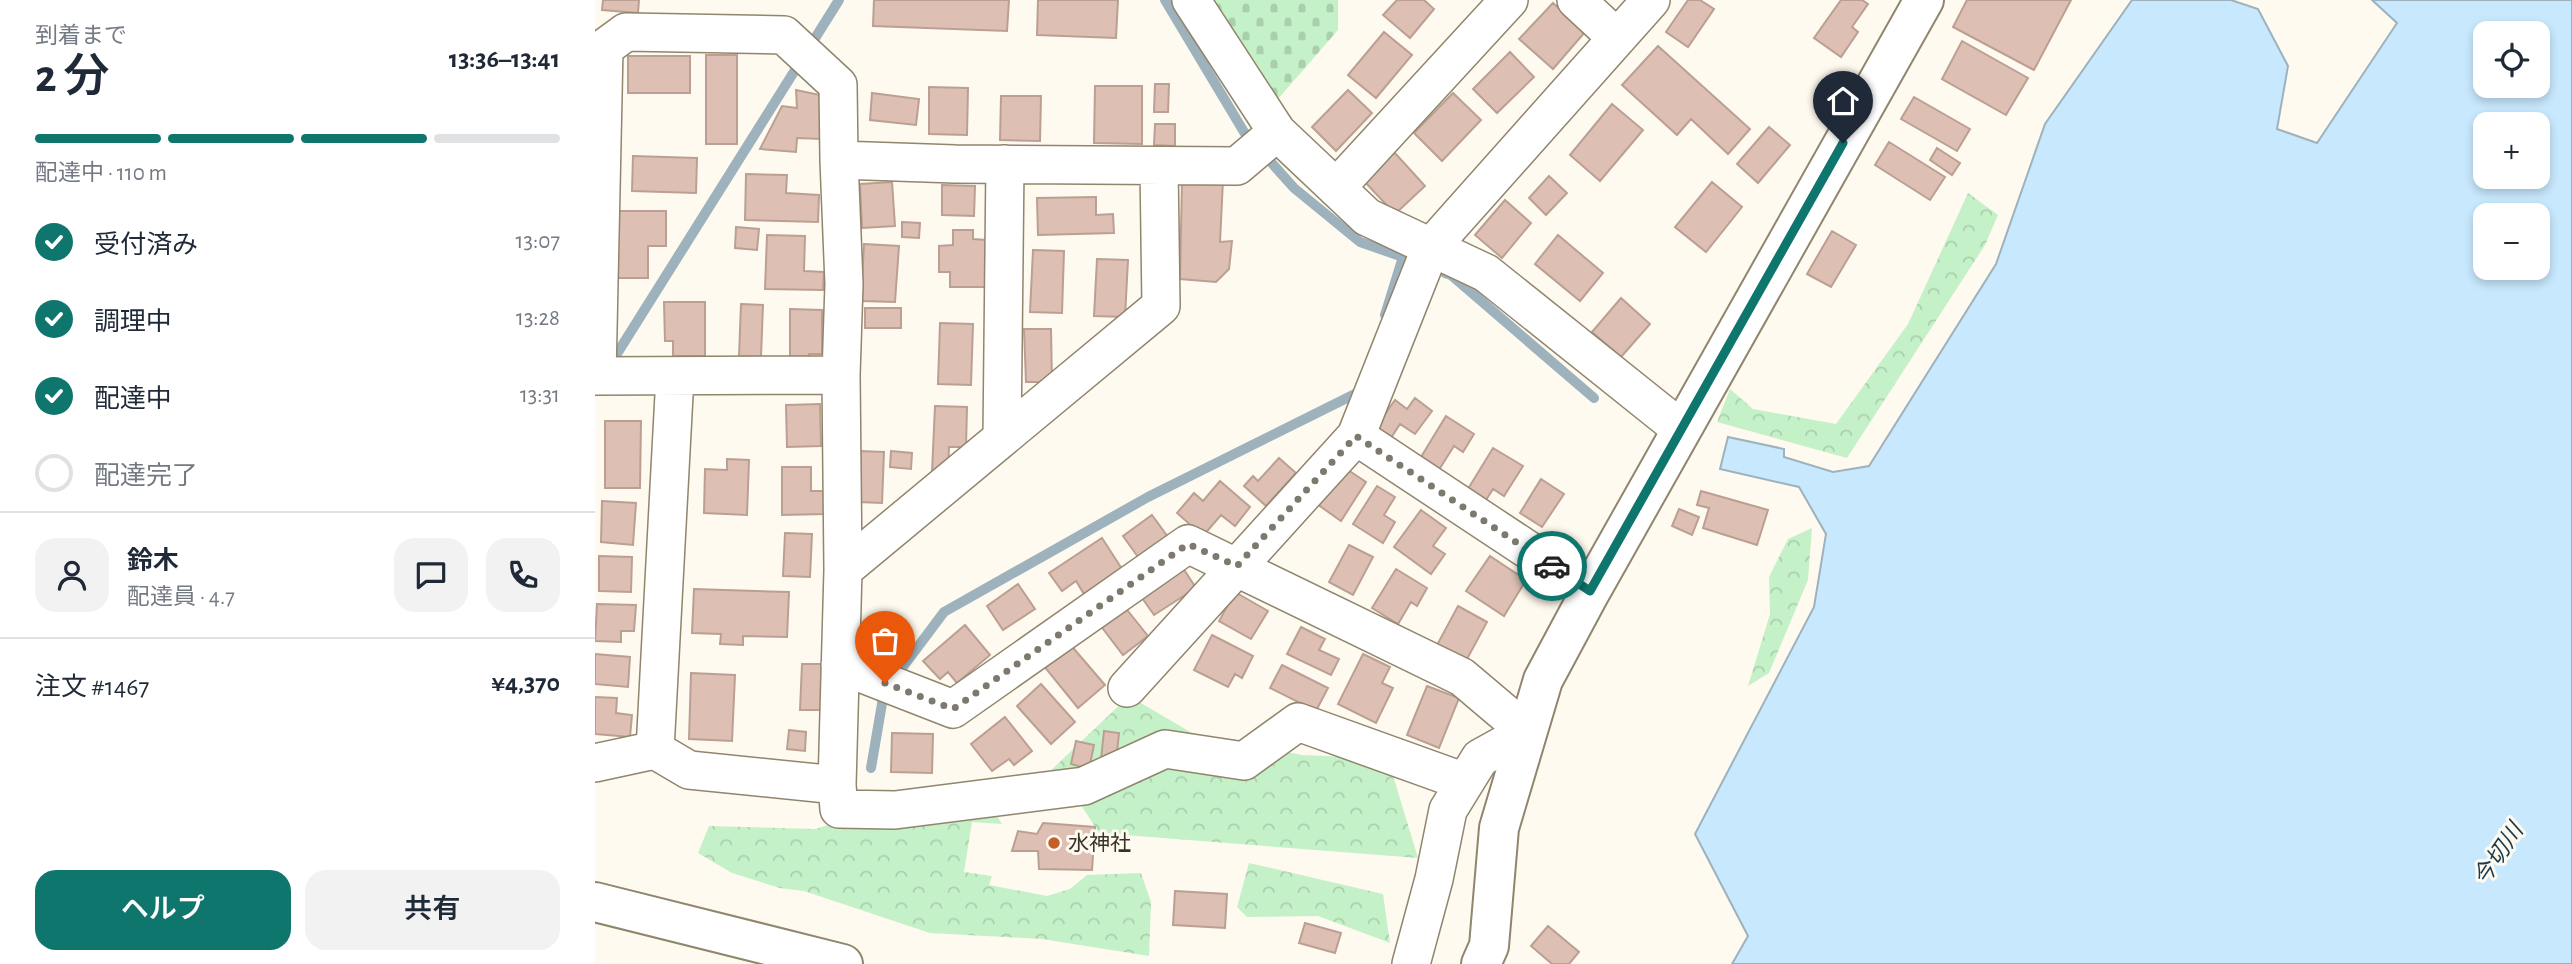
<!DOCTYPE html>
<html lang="ja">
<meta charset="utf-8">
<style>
:root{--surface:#fff;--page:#f2f2f3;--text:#1f2937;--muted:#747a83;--line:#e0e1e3;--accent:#0f766e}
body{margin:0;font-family:"Alegreya Sans","Noto Sans JP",sans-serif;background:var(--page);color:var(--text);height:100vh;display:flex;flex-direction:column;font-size:26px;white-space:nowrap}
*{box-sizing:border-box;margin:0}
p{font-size:23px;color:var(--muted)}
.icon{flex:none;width:38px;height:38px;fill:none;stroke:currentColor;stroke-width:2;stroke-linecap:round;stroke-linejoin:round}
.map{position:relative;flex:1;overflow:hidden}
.panel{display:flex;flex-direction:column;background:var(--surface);width:595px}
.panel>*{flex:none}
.controls{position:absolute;left:1878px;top:21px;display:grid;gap:14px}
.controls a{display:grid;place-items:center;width:77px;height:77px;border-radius:14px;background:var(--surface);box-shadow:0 4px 10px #0003;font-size:35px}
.pin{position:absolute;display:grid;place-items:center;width:60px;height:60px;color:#fff;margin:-72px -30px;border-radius:50% 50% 50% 0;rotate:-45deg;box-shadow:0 0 7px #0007}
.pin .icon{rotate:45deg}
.courier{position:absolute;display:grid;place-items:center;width:70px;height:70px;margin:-35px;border:5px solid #0f766e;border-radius:50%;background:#fff;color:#222;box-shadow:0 2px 9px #0007}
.headline em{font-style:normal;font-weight:600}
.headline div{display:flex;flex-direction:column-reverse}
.headline{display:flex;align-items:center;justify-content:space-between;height:119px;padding:0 35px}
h1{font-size:46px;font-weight:600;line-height:52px}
.bar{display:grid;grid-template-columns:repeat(4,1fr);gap:10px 7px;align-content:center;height:84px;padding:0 35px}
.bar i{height:9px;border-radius:5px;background:var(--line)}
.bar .on{background:var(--accent)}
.bar p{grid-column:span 4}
.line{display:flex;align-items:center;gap:18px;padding:0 35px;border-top:2px solid var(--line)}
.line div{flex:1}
.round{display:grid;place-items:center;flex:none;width:74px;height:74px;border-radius:21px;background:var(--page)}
ol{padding:0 35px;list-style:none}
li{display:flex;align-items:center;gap:21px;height:77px}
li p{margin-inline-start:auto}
li .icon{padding:7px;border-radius:50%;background:var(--accent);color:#fff;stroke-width:4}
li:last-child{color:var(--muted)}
li i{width:38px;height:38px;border:4px solid var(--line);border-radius:50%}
.action{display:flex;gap:14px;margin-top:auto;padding:14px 35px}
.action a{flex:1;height:80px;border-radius:21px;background:var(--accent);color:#fff;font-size:28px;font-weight:600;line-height:80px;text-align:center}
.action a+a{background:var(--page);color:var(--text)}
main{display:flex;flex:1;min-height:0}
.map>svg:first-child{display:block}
.forest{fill:url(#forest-crowns)}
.cemetery{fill:url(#cemetery-stones)}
.water{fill:#c8e8fd;stroke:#9db2bd;stroke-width:2;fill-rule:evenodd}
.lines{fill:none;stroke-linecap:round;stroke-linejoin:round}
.stream{stroke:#9db2bd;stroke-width:10}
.building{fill:#ddc0b3;stroke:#bb9f92;stroke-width:2}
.minor-casing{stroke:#90856d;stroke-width:40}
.tertiary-casing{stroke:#90856d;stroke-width:42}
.minor{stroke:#fff;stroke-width:37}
.tertiary{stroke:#fff;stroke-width:38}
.done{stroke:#7e796e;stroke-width:7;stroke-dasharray:0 12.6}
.route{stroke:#0f766e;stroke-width:9}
.poi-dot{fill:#c35f28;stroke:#fffaef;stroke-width:2.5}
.labels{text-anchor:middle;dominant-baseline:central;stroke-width:6;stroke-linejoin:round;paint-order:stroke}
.poi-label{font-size:21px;fill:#383329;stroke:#fffaef;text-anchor:start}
.water-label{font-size:23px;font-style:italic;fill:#173c52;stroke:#fffaef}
</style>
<main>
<section class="panel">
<div class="headline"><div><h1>2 分</h1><p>到着まで</p></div><em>13:36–13:41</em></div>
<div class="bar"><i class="on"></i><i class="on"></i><i class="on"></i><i></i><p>配達中 · 110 m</p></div>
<ol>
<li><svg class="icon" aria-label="check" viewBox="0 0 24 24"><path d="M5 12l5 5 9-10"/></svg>受付済み<p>13:07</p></li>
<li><svg class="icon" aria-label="check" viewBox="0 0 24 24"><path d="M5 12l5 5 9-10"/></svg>調理中<p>13:28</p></li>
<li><svg class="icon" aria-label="check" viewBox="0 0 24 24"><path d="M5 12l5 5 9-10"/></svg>配達中<p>13:31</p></li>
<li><i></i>配達完了</li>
</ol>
<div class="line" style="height:126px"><a class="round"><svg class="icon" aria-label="person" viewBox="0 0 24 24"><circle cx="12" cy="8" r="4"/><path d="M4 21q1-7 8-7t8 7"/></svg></a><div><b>鈴木</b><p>配達員 · 4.7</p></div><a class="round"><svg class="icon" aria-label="chat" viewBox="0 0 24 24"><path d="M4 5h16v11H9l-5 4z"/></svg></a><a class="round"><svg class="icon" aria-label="phone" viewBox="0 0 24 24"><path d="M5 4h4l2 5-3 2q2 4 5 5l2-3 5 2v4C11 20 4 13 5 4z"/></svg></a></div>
<div class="line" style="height:91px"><div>注文 #1467</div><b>¥4,370</b></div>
<div class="action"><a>ヘルプ</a><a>共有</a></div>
</section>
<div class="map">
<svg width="1977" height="964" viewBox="0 0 1977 964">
<defs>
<pattern id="forest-crowns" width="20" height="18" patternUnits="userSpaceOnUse" patternTransform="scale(1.75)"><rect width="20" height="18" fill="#c5f1c8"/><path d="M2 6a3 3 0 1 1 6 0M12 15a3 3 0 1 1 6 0" fill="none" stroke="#aacfac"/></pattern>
<pattern id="cemetery-stones" width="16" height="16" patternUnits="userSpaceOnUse" patternTransform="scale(1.75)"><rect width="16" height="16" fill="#c5f1c8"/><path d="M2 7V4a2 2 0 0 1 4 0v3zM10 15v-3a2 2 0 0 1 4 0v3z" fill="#aacfac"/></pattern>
</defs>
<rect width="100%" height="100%" fill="#fffaef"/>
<path class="forest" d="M1373,193L1403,215L1390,245L1252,458L1122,422L1135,389L1158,409L1241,424L1313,324Z
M1217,528L1213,580L1174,673L1153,686L1175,614L1174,577L1193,539Z
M534,696L597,733L707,755L755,757L796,769L823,858L504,833L486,805L431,794Z
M399,811L407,824L377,822L369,872L397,876L394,885L452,896L475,889L492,875L546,873L556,902L554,956L447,939L335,933L209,891L185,888L137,873L103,853L114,826L221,829L244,821Z
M654,863L788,894L795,943L723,916L652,917L642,907Z"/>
<path class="cemetery" d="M606,0H743V30L683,99Z"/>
<path class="water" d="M1537,0H1636L1663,9L1693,66L1682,129L1722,143L1802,23L1777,0H1977V964H1137L1153,936L1100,834L1219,607L1231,534L1204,487L1125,469L1133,437L1189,449V457L1238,472L1274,466L1401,264L1450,124ZM1890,33H1942V86H1890ZM1890,124H1942V177H1890ZM1890,215H1942V268H1890Z"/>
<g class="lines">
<path class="stream" d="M570,0L649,132L699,188L765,242L808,257L790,315
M850,273L856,275L999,398
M13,368L244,0
M276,768L289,692L349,612L553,497L768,390L769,387"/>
</g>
<path class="building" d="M8,0H44L43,13L7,10Z
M279,0H414L412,31L278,26Z
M443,0H523L521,38L442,35Z
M802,0H829L839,9L815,38L788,15Z
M1093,0H1105L1119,9L1093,47L1071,32Z
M1246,0H1267L1273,4L1257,27L1263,32L1246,57L1219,38Z
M1372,0H1476L1439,70L1358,27Z
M958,3L990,32L958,69L924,39Z
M789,32L817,55L781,98L753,75Z
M1367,41L1433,78L1411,115L1347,79Z
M1063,46L1155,129L1133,154L1096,119L1082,135L1027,85Z
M915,52L939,77L902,113L878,89Z
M111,55H142V144H111Z
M33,56H95V93H33Z
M560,84H574L573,112H559Z
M500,86H547V144L499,143Z
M334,87L373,88L372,135L334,134Z
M201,90L225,95L226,139L202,138L201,152L165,149L187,106L202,108Z
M753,90L777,113L741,151L717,127Z
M277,93L324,99L321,125L275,120Z
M858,93L886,120L847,161L819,133Z
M406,96H446L445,141L405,140Z
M1319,97L1375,129L1362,151L1306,119Z
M1017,104L1048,130L1005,181L975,155Z
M560,124H580V146L559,145Z
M1174,127L1195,145L1163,183L1142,164Z
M1294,142L1350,177L1335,200L1280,165Z
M1342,148L1365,163L1357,175L1335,160Z
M799,152L830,186L800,214L769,181Z
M38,156L102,158L101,193L37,191Z
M151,174L192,175L191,193L224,195L223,222L150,220Z
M954,176L972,193L951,215L934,198Z
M628,180L625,242L637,241L634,269L621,282L585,279L587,181Z
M297,182L300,226L267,228L265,184Z
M1117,182L1147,207L1111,252L1080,227Z
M347,185L380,186L379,216L347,215Z
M501,197V215L518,214L519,233L443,235L442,198Z
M910,200L936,223L907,258L880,235Z
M23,211H71V246H53V278H23Z
M307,222L325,223L324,238L307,237Z
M141,227L164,229L162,250L140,248Z
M358,230H378V239L391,240V287H355V272H344V246L358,245Z
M1237,231L1261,245L1236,287L1212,274Z
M172,235L210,236L209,271L229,272L228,290L170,289Z
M963,235L1008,273L985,301L940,264Z
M269,244L304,246L300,302L266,301Z
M438,250L469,251L467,313L435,312Z
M502,259L533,260L530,317L499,316Z
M1026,298L1055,324L1026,357L997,332Z
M69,302H110V356H78V341H70Z
M146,304L168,305L166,357L144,356Z
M270,308H306V328H270Z
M195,309L227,310V354H214V364H195Z
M345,323L378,324L376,385L343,384Z
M429,329H456L457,382H431Z
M820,398L837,411L820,434L805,424L796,438L781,427L800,400L812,409Z
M225,404L226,446L192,447L191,405Z
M340,406L372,407L371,447H354L353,473L337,472Z
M851,416L879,434L868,452L859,446L842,473L823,462Z
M10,421H46L45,488H10Z
M898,448L928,466L909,496L898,489L891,500L873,489Z
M265,451L289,452L287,503L263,502Z
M296,451L317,453L316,469L295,467Z
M684,458L701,473L671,506L649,486L658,476L663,481Z
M132,459L154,460L152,515L109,513L110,469L132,470Z
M747,466L771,482L746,521L722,504Z
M187,467H216V491H231V514L187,515Z
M946,479L969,494L947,527L925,513Z
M625,481L655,507L640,526L626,515L608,536L582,513L599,493L608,501Z
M782,486L800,497L789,515L800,522L788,543L758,524Z
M1106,491L1173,510L1162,545L1108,528L1114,508L1102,505Z
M7,501L41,503L38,545L6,542Z
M1084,509L1104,517L1097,535L1077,526Z
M826,510L851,528L838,546L850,554L836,574L799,547Z
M557,515L573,537L543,557L528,536Z
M190,533L217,534L215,577L188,576Z
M507,538L527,569L489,594L481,581L467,591L454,573Z
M754,545L778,557L758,595L734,582Z
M4,556L37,557L36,592L4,591Z
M895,556L931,580L909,616L871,591Z
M588,568L601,588L559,615L545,595Z
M801,569L832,588L822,606L816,602L803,624L777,608Z
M423,584L440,609L408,630L392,606Z
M99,589L194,592L192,637L148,636V645L125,644L126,634L97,633Z
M640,592L673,611L656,639L624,621Z
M2,604L41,605L39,631H26V642L0,641Z
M529,606L553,636L528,655L505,625Z
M863,606L892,622L871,661L842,645Z
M370,625L395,655L362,683L353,672L345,679L328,661Z
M706,627L730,639L724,650L744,659L736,675L692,654Z
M617,635L658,656L647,678L640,674L633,687L599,670Z
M474,643L510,685L483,708L448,665Z
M0,654L35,657L33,687L0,684Z
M768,654L795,667L787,683L798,688L781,723L743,704Z
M207,664H229L228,710H205Z
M687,665L733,688L721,711L675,688Z
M96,673L140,675L137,741L94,739Z
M446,684L480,722L456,744L422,706Z
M832,686L864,698L844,748L812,735Z
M0,697L22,698L21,713L37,715L35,737L0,734Z
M410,717L437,751L419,765L414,759L397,771L376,744Z
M194,730L211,732L210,751L192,749Z
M509,731L524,733L521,761L506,759Z
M297,733L338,734L337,773L296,772Z
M481,741L499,745L494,769L476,764Z
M448,823L500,827L497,870L444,869L443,851H417L423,831L442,834Z
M580,891L632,894L630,928L578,925Z
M710,923L746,933L740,953L704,943Z
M953,926L984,952L974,964H957L936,946Z"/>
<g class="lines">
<g class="minor-casing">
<path id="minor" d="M596,0L682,132L772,217L891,273L1086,429
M981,0L1022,38
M741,188L914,0
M0,376L246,375L249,284L244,160L360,164L642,166L682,132
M2,376L9,48L31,32L189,35L243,85L244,160
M761,436L836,247L1056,0
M407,438L410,164
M248,570L566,306L564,166
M245,665L358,709L593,544L867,677L932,732L885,758L853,810L839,879L816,964
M532,688L761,436L995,591
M60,750L80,376
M0,763L60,750L94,770L242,785L248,570L246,375
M242,785L244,809L300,810L489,786L570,749L649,761L703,722L870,782"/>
</g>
<g class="tertiary-casing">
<path id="tertiary" d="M0,902L248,964
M886,964L894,946L904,828L948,680L993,596L1329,0"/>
</g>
<use href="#minor" class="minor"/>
<use href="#tertiary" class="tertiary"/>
</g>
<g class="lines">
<path class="done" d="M290,683L358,709L593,544L642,566L761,436L957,566"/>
<path class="route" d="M957,566L995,591L1248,143"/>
</g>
<circle class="poi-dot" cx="459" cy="843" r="7"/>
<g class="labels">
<g class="poi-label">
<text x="473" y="843">水神社</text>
</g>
<g class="water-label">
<text transform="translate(1904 855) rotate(-56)">今切川</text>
</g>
</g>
</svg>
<div class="controls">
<a><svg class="icon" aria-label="locate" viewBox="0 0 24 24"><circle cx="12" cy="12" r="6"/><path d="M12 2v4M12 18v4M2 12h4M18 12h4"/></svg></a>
<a>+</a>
<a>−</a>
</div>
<div class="pin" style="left:290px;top:683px;background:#ea580c"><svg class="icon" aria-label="bag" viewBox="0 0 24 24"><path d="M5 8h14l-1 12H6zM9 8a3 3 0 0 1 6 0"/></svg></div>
<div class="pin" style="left:1248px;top:143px;background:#1f2937"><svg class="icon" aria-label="home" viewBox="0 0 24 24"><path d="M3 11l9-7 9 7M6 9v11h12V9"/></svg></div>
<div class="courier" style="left:957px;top:566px"><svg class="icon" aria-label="car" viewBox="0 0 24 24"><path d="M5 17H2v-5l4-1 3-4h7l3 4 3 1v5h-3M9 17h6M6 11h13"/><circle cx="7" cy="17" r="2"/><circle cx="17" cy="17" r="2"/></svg></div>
</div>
</main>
